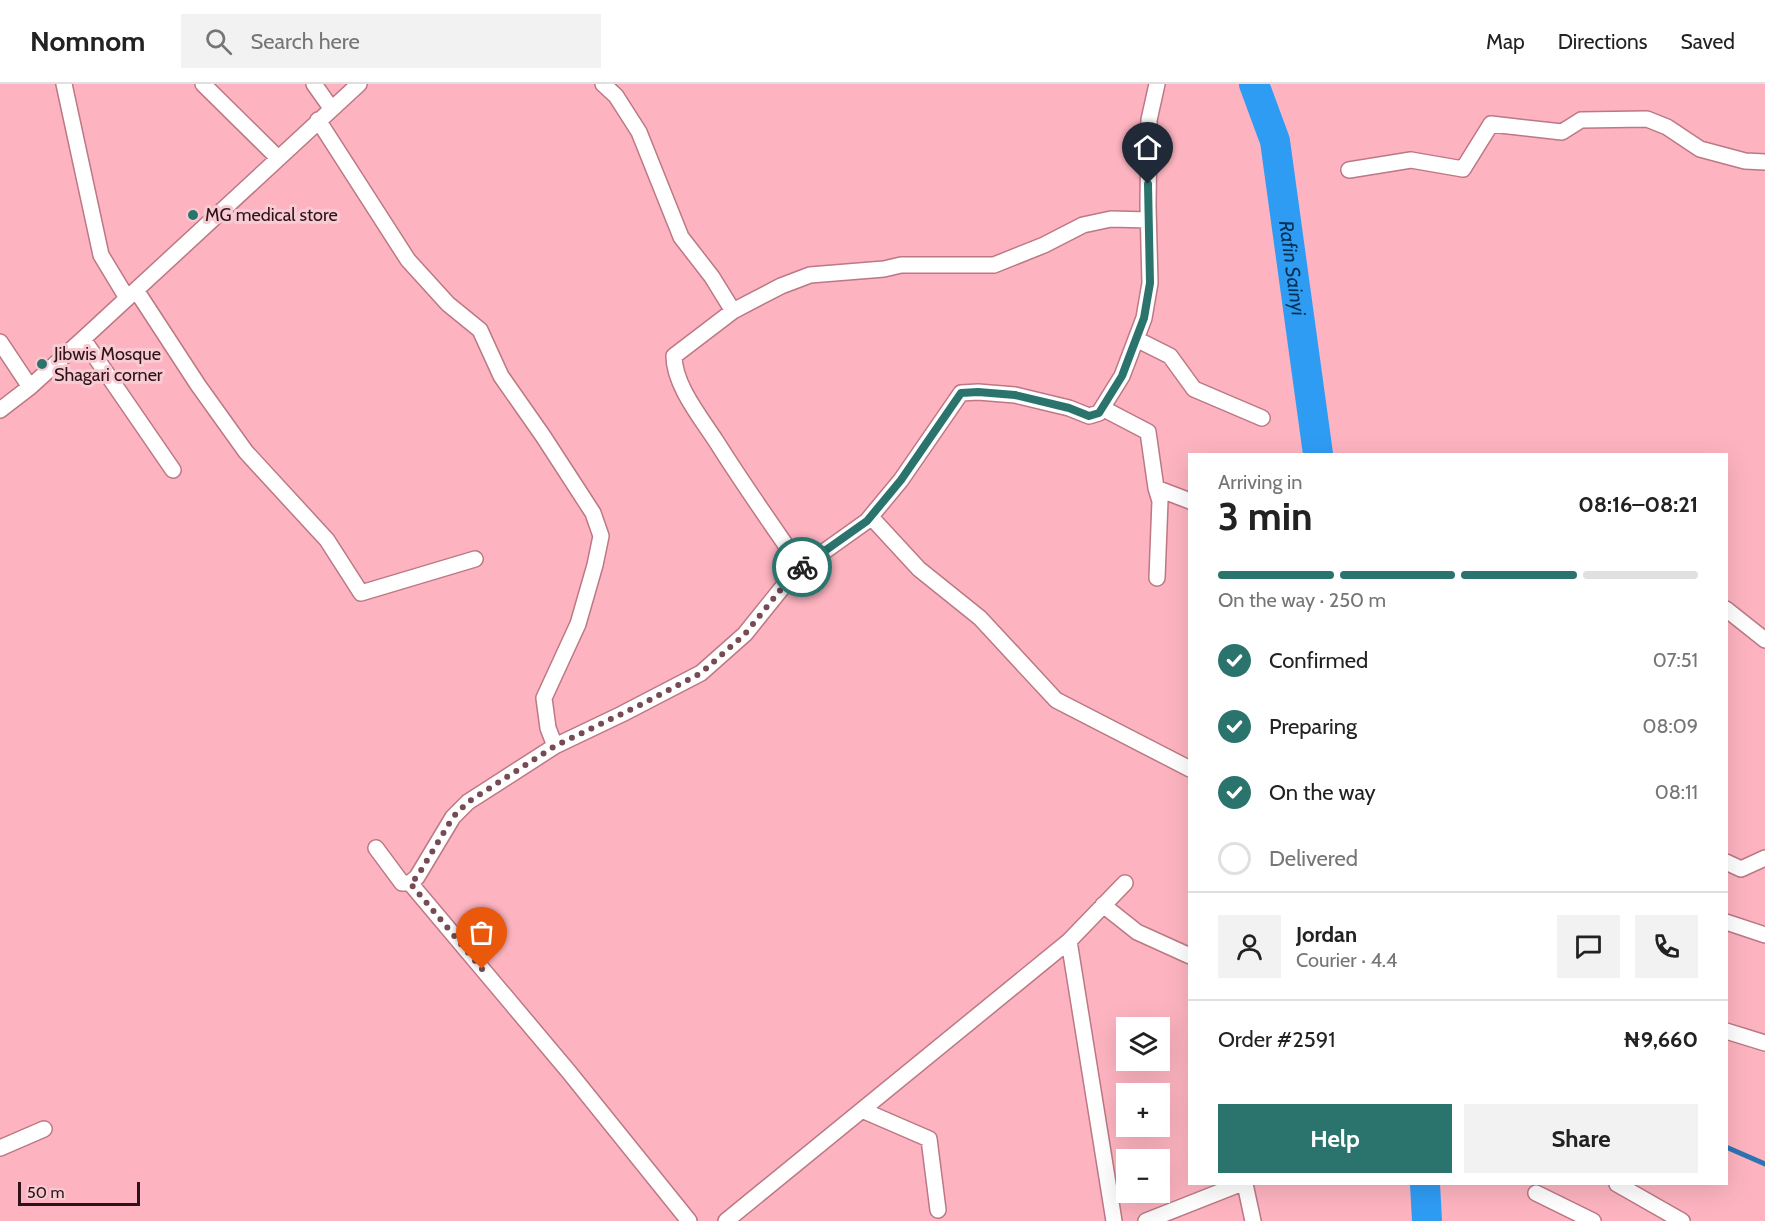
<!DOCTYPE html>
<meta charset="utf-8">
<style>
:root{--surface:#fff;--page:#f2f2f2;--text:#222;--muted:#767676;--line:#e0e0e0;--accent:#2b746e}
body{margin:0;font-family:Cabin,sans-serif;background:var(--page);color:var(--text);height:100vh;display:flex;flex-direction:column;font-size:22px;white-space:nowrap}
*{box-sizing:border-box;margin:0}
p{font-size:20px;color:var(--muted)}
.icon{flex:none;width:33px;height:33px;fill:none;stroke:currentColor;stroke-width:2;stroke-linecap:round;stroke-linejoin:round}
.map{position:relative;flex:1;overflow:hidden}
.sheet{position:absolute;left:1188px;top:369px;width:540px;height:732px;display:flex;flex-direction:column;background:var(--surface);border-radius:0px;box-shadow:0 6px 24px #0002}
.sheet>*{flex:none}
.tools{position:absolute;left:1116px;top:933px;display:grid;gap:12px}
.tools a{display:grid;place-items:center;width:54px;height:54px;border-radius:0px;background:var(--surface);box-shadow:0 6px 24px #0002;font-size:30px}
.scale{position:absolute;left:18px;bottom:15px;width:122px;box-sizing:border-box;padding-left:6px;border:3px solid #2d1319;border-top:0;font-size:16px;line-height:21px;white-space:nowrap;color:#2d1319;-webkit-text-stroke:4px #f8cad1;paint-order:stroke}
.pin{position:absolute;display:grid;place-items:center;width:51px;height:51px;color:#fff;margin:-62px -26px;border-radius:50% 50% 50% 0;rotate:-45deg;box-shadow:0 0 6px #0007}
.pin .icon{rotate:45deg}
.courier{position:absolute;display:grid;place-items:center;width:60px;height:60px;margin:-30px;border:4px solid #2b746e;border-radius:50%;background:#fff;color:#222;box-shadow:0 2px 8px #0007}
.overview em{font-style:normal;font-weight:700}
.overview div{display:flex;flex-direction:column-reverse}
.overview{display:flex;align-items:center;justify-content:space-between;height:102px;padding:0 30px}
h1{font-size:39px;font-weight:700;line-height:45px}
.bar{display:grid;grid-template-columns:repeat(4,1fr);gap:9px 6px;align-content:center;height:72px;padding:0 30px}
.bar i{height:8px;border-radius:4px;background:var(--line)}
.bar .current{background:var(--accent)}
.bar p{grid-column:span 4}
.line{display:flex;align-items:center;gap:15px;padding:0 30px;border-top:2px solid var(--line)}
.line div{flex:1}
.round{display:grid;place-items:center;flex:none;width:63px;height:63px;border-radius:0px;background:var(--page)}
ol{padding:0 30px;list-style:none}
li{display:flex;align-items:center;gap:18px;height:66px}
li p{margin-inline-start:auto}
li .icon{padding:6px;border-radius:50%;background:var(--accent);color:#fff;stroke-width:4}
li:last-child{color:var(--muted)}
li i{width:33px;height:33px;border:3px solid var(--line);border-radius:50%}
.action{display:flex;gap:12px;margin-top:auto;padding:12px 30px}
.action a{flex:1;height:69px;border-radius:0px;background:var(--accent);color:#fff;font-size:24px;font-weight:700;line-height:69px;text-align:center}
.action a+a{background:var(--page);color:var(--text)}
header{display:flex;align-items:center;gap:36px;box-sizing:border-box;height:84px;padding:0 30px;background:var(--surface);border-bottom:2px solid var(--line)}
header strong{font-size:28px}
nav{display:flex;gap:33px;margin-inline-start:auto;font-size:21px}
.search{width:420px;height:54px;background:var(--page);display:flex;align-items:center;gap:15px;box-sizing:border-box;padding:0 21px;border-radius:0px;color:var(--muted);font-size:22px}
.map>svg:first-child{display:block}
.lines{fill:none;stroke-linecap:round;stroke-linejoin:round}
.stream{stroke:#2e73b2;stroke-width:5}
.river{stroke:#2f9cf4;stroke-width:30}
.minor-casing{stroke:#bc7884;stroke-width:18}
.minor{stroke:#fff;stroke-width:15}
.done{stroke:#764b53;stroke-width:6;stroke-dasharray:0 10.8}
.route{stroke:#2b746e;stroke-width:8}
.poi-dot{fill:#2b746e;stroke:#f8cad1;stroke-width:2}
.labels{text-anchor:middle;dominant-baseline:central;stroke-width:6;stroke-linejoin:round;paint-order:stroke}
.poi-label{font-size:18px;fill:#2d1319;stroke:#f8cad1;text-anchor:start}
.water-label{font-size:20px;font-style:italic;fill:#053053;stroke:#f8cad1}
</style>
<header>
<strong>Nomnom</strong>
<div class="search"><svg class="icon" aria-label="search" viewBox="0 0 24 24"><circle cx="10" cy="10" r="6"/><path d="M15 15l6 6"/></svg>Search here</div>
<nav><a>Map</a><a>Directions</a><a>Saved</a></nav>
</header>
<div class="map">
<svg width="1765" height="1137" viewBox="0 0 1765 1137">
<rect width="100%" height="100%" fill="#fdb4c0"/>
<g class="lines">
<path class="stream" d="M1726,1063L1765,1080"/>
<g class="river">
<path id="s1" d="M1254,0L1275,57L1318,370"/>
<path d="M1425,1100L1427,1137"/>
</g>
<g class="minor-casing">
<path id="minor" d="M64,0L101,171L127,214
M203,0L278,74
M314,0L331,24
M603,0L616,12L639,48L681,153L712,193L733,227
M318,36L408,176L448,220L480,246L501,292L543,352L593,429L601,452L595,481L578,540L544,614L548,644L555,662
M1349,86L1411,76L1463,85L1491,40L1562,48L1581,36L1647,35L1667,43L1700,65L1745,77L1765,78
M136,206L198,301L246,368L327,456L361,509L475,475
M83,255L173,386
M1136,255L1170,272L1194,305L1262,334
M0,258L30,303
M1102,324L1148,348L1156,404L1160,417L1157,494
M0,326L30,303L83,255L359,0
M1156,404L1190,417
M871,433L919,485L980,534L1056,616L1190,685
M801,483C772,441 743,400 716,357C701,334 674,301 674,272L733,227L781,202L810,191L884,185L901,181H994L1044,161L1083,141L1111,135L1148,136
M1726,525L1765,556
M376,764L402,799H410L417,793L453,733L468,718L555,662L622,630L701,589L745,550L794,489L867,437L901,396L961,309L978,308L1015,311L1069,324L1089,332L1099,329L1122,292L1144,234L1150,199L1148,122L1149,36L1157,0
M1726,778L1741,785L1765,774
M410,799L569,988L689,1137
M1103,821L1137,848L1190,872
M1726,838L1765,851
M1069,857L1114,1137
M1726,947L1765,959
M862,1026L929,1055L938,1126
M0,1064L44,1045
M1245,1100L1253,1137
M1617,1100L1682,1137
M1536,1109L1593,1137
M726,1137L1069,857L1125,799
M1146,1137L1240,1100"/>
</g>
<use href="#minor" class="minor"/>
</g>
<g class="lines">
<path class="done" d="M482,885L410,799L417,793L453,733L468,718L555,662L640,621L701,589L745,550L794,489L802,483"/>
<path class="route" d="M802,483L867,437L901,396L961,309L978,308L1015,311L1069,324L1089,332L1099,329L1122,292L1144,234L1150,199L1148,100"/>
</g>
<g class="poi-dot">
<circle cx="193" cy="131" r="6"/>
<circle cx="42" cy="280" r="6"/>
</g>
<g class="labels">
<g class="poi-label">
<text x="205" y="131">MG medical store</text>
<text x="54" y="270">Jibwis Mosque<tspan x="54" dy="21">Shagari corner</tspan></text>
</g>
<g class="water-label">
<text stroke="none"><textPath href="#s1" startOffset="189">Rafin Sainyi</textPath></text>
</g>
</g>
</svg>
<div class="tools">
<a><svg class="icon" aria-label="layers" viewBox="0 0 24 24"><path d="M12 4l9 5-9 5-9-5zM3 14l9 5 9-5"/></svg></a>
<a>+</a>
<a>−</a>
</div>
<div class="scale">50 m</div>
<div class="pin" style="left:482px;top:885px;background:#ea580c"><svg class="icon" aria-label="bag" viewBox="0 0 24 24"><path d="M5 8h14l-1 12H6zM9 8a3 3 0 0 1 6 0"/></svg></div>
<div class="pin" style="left:1148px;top:100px;background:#1f2937"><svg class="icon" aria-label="home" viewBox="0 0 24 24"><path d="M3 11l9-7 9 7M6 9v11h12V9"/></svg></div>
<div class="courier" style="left:802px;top:483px"><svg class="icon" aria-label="bike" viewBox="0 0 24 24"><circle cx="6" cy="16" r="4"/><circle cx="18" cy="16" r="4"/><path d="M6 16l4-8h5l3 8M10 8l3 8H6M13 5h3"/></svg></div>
<section class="sheet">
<div class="overview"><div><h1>3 min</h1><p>Arriving in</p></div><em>08:16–08:21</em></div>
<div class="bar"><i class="current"></i><i class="current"></i><i class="current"></i><i></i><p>On the way · 250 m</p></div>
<ol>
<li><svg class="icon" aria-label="check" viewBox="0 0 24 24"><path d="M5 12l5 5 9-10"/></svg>Confirmed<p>07:51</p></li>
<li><svg class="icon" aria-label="check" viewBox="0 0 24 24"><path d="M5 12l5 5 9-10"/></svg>Preparing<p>08:09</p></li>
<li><svg class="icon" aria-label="check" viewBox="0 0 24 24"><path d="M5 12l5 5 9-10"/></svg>On the way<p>08:11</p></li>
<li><i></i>Delivered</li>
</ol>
<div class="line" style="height:108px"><a class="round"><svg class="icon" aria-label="person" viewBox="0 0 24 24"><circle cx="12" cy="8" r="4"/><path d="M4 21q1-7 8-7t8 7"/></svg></a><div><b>Jordan</b><p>Courier · 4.4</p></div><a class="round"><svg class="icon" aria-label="chat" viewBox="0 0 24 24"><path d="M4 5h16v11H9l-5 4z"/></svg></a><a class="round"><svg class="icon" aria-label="phone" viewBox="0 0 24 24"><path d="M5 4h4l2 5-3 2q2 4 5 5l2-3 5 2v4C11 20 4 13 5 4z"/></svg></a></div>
<div class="line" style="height:78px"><div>Order #2591</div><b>₦9,660</b></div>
<div class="action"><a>Help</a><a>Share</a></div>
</section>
</div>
